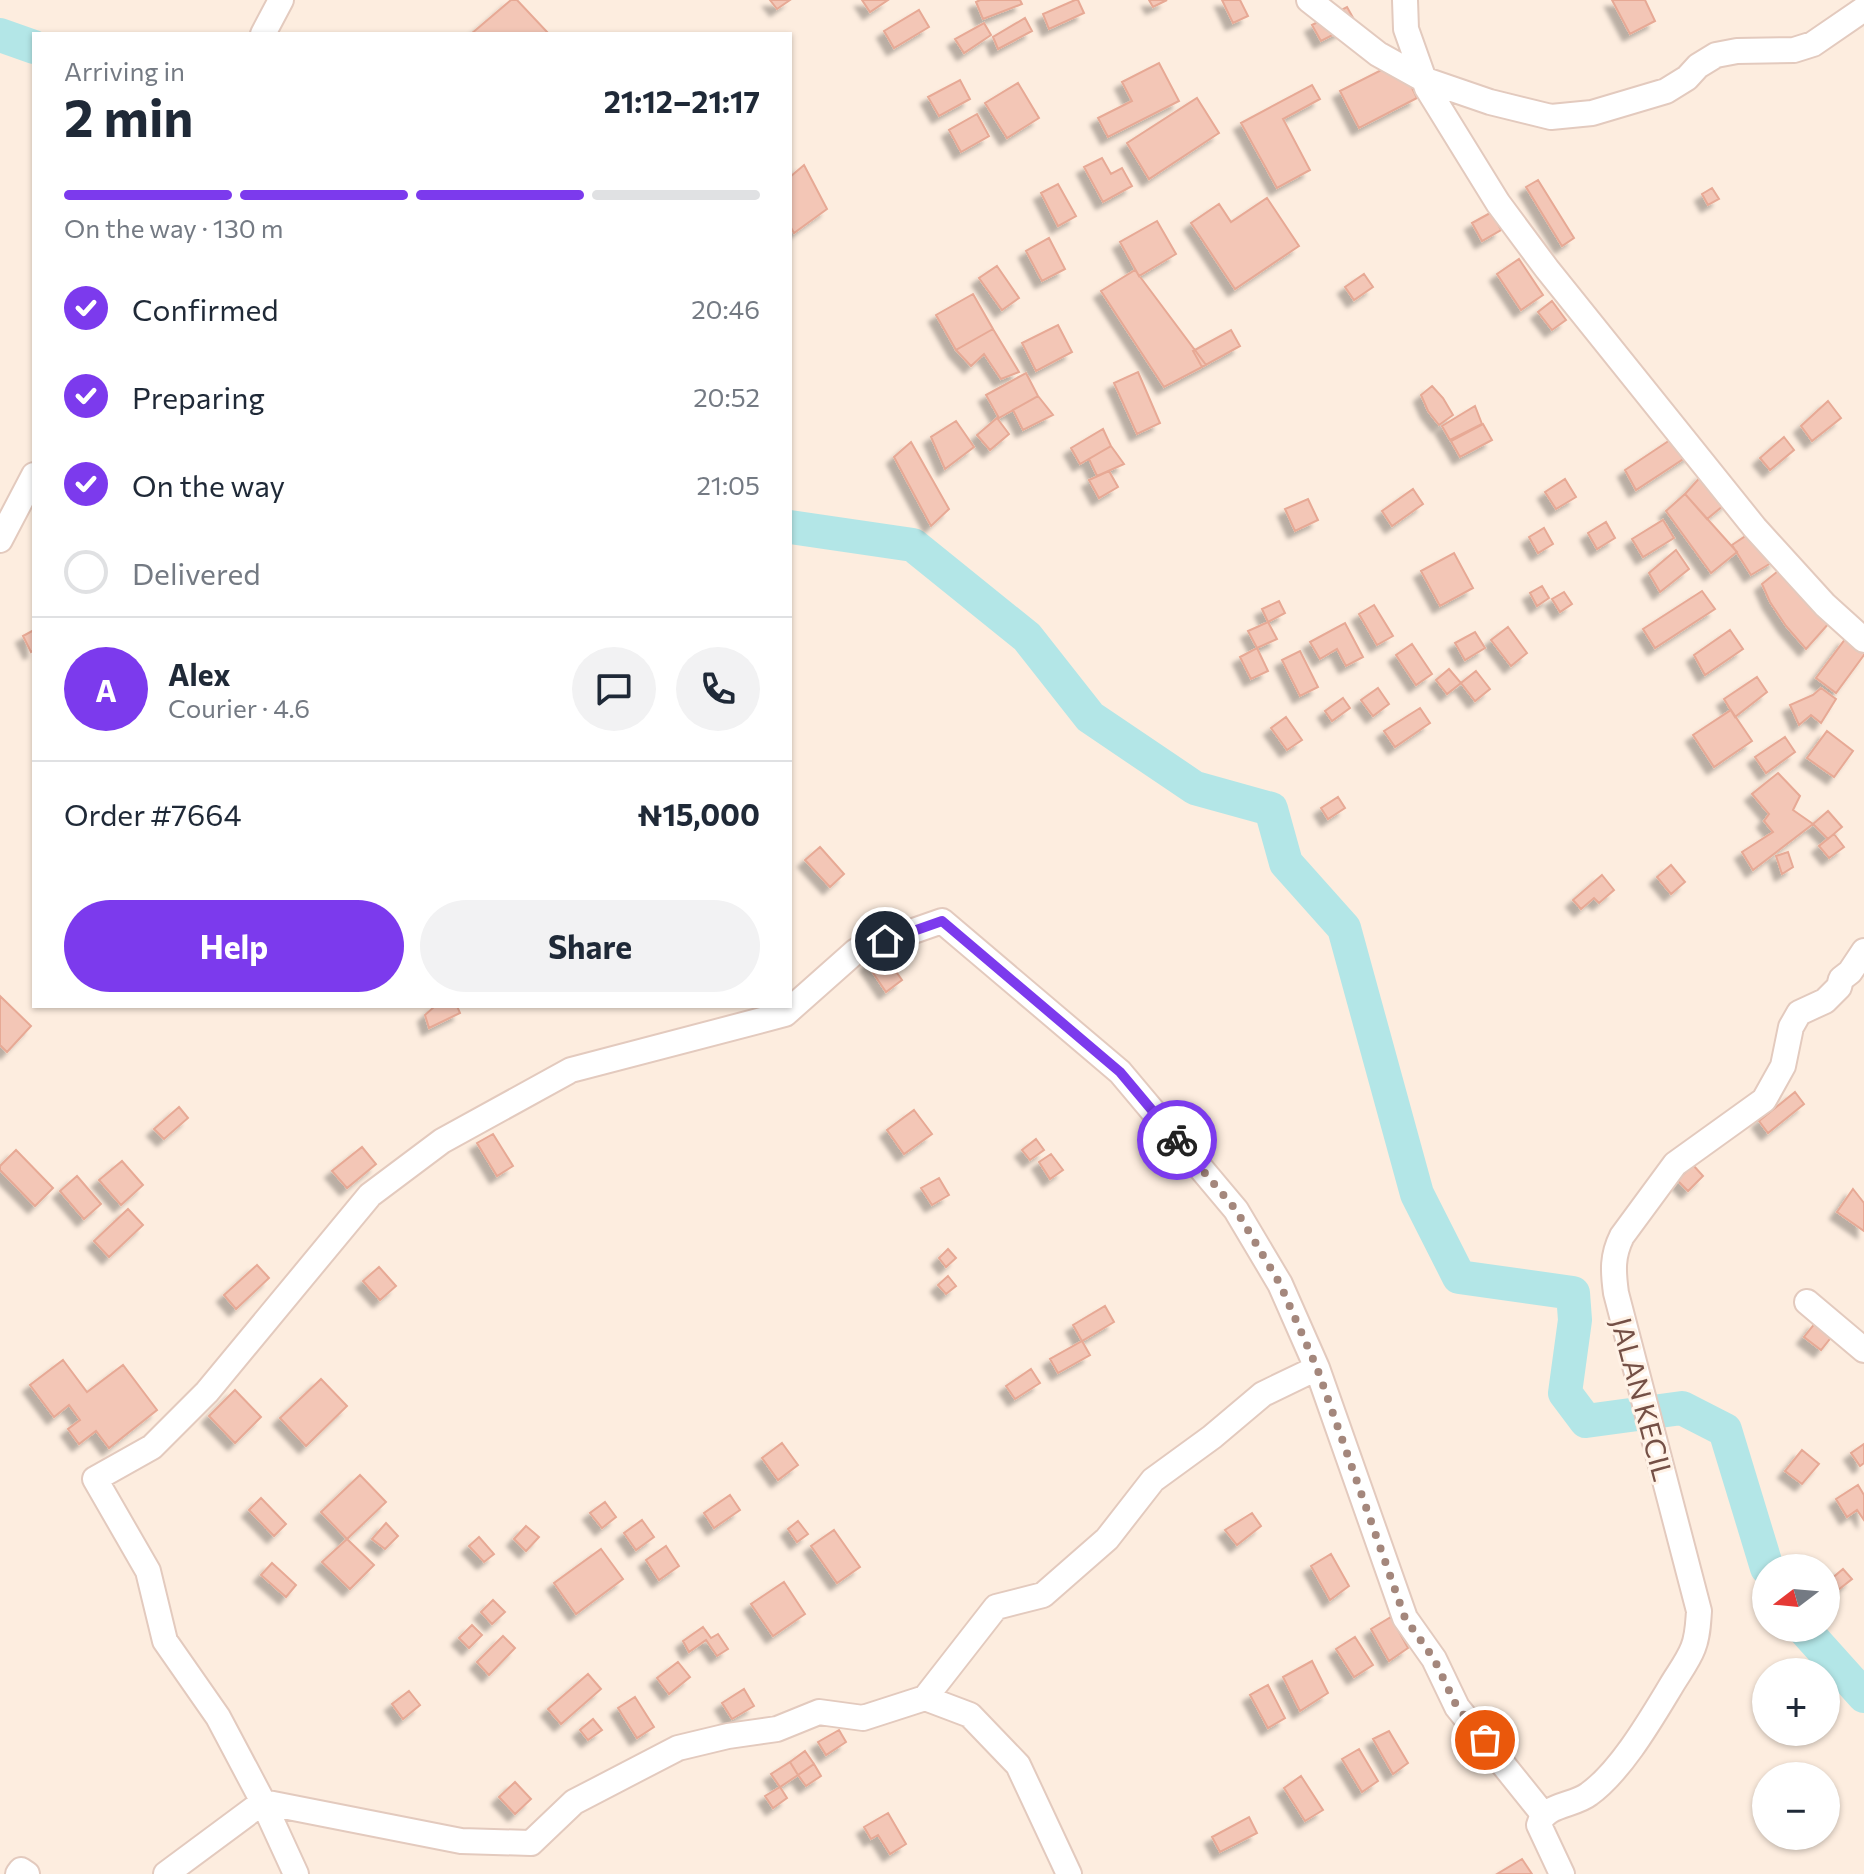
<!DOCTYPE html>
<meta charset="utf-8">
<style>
:root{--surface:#fff;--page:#f2f2f3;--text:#1f2937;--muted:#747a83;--line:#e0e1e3;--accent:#7c3aed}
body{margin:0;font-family:Commissioner,sans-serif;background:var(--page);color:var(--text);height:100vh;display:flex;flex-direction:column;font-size:30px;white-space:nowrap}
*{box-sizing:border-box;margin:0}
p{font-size:26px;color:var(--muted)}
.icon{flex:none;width:44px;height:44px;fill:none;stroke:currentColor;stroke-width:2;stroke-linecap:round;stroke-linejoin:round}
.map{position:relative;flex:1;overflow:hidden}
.details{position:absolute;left:32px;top:32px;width:760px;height:976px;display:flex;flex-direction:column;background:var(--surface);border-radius:0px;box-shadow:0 2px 6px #0004}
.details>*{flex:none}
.needle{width:52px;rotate:254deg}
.fabs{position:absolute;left:1752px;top:1554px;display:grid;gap:16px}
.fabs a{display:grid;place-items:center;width:88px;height:88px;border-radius:50%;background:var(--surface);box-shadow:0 2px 6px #0004;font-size:40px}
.pin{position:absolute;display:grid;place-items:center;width:68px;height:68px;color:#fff;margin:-34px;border:4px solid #fff;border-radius:50%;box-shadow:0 2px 8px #0007}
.courier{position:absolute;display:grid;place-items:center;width:80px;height:80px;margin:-40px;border:6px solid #7c3aed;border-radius:50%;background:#fff;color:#222;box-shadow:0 2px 10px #0007}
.head em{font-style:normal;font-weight:700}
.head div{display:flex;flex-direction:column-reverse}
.head{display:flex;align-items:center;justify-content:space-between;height:136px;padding:0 32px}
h1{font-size:52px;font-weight:700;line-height:60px}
.bar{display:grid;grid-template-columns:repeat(4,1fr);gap:12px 8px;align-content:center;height:96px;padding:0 32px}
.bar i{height:10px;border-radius:6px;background:var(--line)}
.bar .selected{background:var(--accent)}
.bar p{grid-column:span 4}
.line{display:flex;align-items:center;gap:20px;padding:0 32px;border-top:2px solid var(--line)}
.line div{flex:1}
.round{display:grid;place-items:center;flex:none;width:84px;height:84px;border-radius:42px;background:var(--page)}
ol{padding:0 32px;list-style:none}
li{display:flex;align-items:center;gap:24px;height:88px}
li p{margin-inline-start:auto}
li .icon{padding:8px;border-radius:50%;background:var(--accent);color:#fff;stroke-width:4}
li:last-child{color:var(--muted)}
li i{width:44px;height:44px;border:4px solid var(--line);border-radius:50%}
.button{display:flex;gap:16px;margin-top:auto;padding:16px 32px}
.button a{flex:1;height:92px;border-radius:48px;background:var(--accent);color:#fff;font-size:32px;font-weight:700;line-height:92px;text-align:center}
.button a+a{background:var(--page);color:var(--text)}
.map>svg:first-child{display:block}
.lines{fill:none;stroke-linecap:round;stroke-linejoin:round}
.river{stroke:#b3e6e7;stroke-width:34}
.building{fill:#f3c6b6;stroke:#e7a995;stroke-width:2;filter:url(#shadow)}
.minor-casing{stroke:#e3cabe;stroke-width:28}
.minor{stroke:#fff;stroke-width:24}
.done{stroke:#a4877c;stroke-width:8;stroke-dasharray:0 14.4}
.route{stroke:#7c3aed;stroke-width:10}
.labels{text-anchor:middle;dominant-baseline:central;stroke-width:6;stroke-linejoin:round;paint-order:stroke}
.street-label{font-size:28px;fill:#745046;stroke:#fff2e6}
</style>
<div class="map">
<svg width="1864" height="1874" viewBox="0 0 1864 1874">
<defs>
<filter id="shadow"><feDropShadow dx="-7" dy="7" stdDeviation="2" flood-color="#0004"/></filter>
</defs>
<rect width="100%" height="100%" fill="#fdeddf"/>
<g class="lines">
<path class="river" d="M0,35L34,47
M790,527L913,545L1027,637L1090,717L1195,788L1271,809L1286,863L1344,928L1417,1194L1459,1277L1573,1293L1575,1320L1565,1393L1586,1421L1682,1408L1725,1430L1767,1568
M1803,1628L1864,1696"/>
</g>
<path class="building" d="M511,0H517L549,34H471Z
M770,0H790L777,9Z
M862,0H888L870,12Z
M980,0H1020L1022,4L983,19L976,2Z
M1075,0H1078L1084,13L1049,29L1043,14Z
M1149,0H1167L1153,7Z
M1222,0H1240L1248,16L1233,23Z
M1612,0H1645L1655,21L1630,34Z
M1347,7L1356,23L1321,41L1312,25Z
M919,10L929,27L894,48L884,31Z
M1025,18L1032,31L998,49L993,37Z
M984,23L991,35L964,53L955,39Z
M1399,61L1417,98L1359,128L1340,91Z
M1159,63L1179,101L1108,137L1098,118L1132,101L1122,82Z
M960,80L970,99L939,116L928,97Z
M1018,83L1039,118L1007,138L985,103Z
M1312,85L1320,99L1283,119L1310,170L1277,188L1241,123Z
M1197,98L1219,133L1149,179L1127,143Z
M977,114L989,136L961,152L949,130Z
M1102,158L1111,174L1122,168L1132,186L1103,202L1084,167Z
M804,165L827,209L794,233L790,226V177Z
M1538,180L1574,238L1562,246L1526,187Z
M1058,184L1076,216L1058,226L1041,193Z
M1712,188L1719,199L1708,205L1702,194Z
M1267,198L1299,246L1235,289L1191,223L1219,204L1231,222Z
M1492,212L1501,230L1482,241L1472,223Z
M1157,221L1176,254L1139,276L1120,242Z
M1049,238L1065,269L1042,281L1026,251Z
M1519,259L1543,295L1521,310L1497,274Z
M997,266L1019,298L1002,310L979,278Z
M1135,270L1206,365L1164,387L1101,291Z
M1364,274L1373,287L1354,300L1345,287Z
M973,294L993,329L956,350L936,315Z
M1552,301L1566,320L1552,330L1538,312Z
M1058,325L1072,352L1036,371L1022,343Z
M993,329L1019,372L1001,379L984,354L971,366L956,350Z
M1231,330L1240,346L1202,367L1193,351Z
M1138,372L1160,423L1137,434L1114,383Z
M1026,373L1038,396L999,418L986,395Z
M1432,386L1443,398L1453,415L1439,425L1428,411L1421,395Z
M1038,396L1053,415L1023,430L1013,410Z
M1828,401L1841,418L1812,441L1801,426Z
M1475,406L1482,424L1450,440L1442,426Z
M997,418L1009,434L990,450L977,435Z
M956,421L974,447L945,469L931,437Z
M1483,424L1492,440L1460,457L1451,441Z
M1103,429L1111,446L1080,464L1071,448Z
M1679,434L1694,452L1636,490L1625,470Z
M1784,437L1794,450L1770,470L1760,458Z
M911,442L949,509L931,526L894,457Z
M1111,446L1124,464L1097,476L1089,459Z
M1109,471L1118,487L1099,498L1089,480Z
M1704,473L1729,501L1707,519L1685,494Z
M1565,479L1576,497L1556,509L1545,492Z
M1413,489L1423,504L1392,526L1382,511Z
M1685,494L1737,552L1711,573L1666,511Z
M1308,499L1318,520L1295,531L1285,509Z
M1663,520L1674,538L1643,557L1632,539Z
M1606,522L1615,538L1597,549L1588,533Z
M1544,528L1553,544L1538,553L1529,537Z
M1756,529L1776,560L1751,575L1732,545Z
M1676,550L1689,569L1660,592L1649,573Z
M1454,553L1473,588L1440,606L1421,571Z
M1778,571L1830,622L1806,649L1786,626L1770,602L1762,584Z
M1542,586L1549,598L1537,606L1530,593Z
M1702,591L1715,609L1655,648L1643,629Z
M1564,592L1572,604L1560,612L1552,599Z
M1279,601L1285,613L1268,622L1262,609Z
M1374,605L1393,636L1377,645L1359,614Z
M1268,622L1277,639L1257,648L1248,631Z
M1345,623L1363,657L1346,666L1337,649L1320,659L1310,642Z
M1508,627L1527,653L1511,666L1491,640Z
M34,630V650L31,652L23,636Z
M1730,630L1743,649L1705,675L1694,655Z
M1475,632L1485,648L1465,660L1455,643Z
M1846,638L1864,652V655L1836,693L1816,678Z
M1412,644L1432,674L1416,685L1396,655Z
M1257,648L1268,671L1251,679L1240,657Z
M1300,651L1318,687L1300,696L1282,660Z
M1449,669L1461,683L1447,694L1436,680Z
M1476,671L1490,689L1475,701L1461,683Z
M1757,677L1767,692L1735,717L1724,699Z
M1378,688L1389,704L1373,716L1361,700Z
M1821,688L1836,699L1821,723L1811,715L1799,725L1790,705L1813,695Z
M1343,698L1350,708L1332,721L1325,711Z
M1420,708L1430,723L1395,747L1384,731Z
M1731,710L1752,741L1714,767L1693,735Z
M1286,717L1302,740L1287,750L1271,728Z
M1827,731L1853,751L1834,777L1807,758Z
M1785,737L1795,752L1766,773L1755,757Z
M1778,773L1800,796L1793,810L1813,824L1753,870L1742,852L1773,832L1764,821L1769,814L1752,794Z
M1338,797L1345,808L1328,819L1321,808Z
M1828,811L1842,827L1828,839L1813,824Z
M1834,834L1844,847L1829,858L1819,846Z
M820,847L844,874L830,887L805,860Z
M1788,852L1793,867L1782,874L1776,856Z
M1671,865L1685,882L1671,894L1657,877Z
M1602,875L1614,890L1599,903L1594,898L1581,909L1573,900Z
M883,953L902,980L886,992L867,964Z
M0,996L31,1026L7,1052L0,1045Z
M435,1006H457L460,1013L429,1028L425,1015Z
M1795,1092L1804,1104L1768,1133L1759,1121Z
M179,1107L188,1118L164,1139L154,1129Z
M914,1110L932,1134L904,1154L887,1130Z
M493,1134L513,1166L497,1176L477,1143Z
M1036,1139L1044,1150L1030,1160L1022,1150Z
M362,1147L376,1164L347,1188L332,1171Z
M16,1150L53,1188L35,1206L0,1170V1166Z
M1051,1154L1063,1170L1050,1179L1039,1162Z
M122,1161L143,1185L121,1205L99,1180Z
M1693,1165L1703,1176L1688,1191L1677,1180Z
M77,1176L101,1204L84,1219L60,1191Z
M939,1178L949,1195L932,1205L921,1188Z
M1853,1189L1864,1203V1231L1837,1212Z
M128,1209L143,1225L109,1257L94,1241Z
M948,1249L956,1258L946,1267L939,1258Z
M257,1265L269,1278L236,1309L224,1295Z
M379,1267L396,1286L380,1300L363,1281Z
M948,1276L956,1286L946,1294L938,1285Z
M1105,1306L1114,1322L1082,1341L1073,1325Z
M1816,1322L1833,1335L1821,1350L1804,1337Z
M1082,1341L1090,1355L1058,1373L1050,1359Z
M63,1360L87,1392L123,1365L157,1410L109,1448L96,1431L79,1444L68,1429L80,1420L69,1405L54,1417L30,1385Z
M1031,1369L1040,1383L1015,1399L1006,1386Z
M321,1379L347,1406L306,1446L280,1418Z
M235,1390L261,1417L235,1443L209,1416Z
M782,1443L798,1465L778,1480L762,1458Z
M1864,1444V1463L1860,1466L1851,1453Z
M1802,1450L1819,1464L1802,1484L1785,1471Z
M360,1475L386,1502L347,1539L321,1512Z
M1858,1485L1864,1495V1520L1857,1510L1847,1517L1836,1499Z
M730,1495L740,1510L714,1528L704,1513Z
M261,1498L286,1524L274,1536L249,1510Z
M605,1502L616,1517L602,1528L590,1513Z
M1252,1513L1261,1526L1237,1545L1225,1530Z
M642,1520L654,1537L636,1550L624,1533Z
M798,1521L808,1534L797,1542L788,1529Z
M386,1523L398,1536L385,1549L372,1539Z
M526,1526L539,1537L526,1551L514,1539Z
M834,1530L860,1567L837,1583L811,1546Z
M479,1537L494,1554L484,1562L469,1546Z
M347,1539L374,1565L350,1589L322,1562Z
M666,1546L679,1566L659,1580L646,1560Z
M601,1549L623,1579L576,1614L554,1583Z
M1331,1554L1349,1586L1330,1600L1311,1566Z
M272,1563L296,1585L286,1597L261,1575Z
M1843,1569L1852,1579L1838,1590L1830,1580Z
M784,1582L805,1614L773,1636L751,1604Z
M493,1600L505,1612L492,1624L481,1612Z
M1391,1617L1408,1648L1389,1661L1371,1629Z
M472,1625L482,1635L469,1648L459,1638Z
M703,1627L711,1638L718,1634L728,1649L717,1656L706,1640L689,1652L683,1641Z
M503,1636L515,1648L489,1675L477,1662Z
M1355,1637L1373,1665L1354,1677L1336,1649Z
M1312,1661L1328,1693L1300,1711L1283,1677Z
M678,1662L690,1677L669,1694L657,1678Z
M588,1674L601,1689L561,1724L548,1709Z
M1268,1685L1285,1718L1268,1728L1250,1695Z
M744,1689L754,1706L732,1719L722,1703Z
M409,1691L420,1705L403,1719L392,1704Z
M635,1697L654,1727L637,1738L618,1708Z
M593,1719L602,1730L588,1740L580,1730Z
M839,1730L846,1742L826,1755L818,1742Z
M1389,1731L1408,1763L1393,1774L1373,1739Z
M1359,1749L1378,1781L1362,1792L1342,1759Z
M805,1751L814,1764L798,1775L790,1762Z
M790,1762L798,1775L780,1787L771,1774Z
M814,1764L821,1776L806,1786L798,1775Z
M1301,1776L1323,1810L1305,1821L1284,1788Z
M515,1782L531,1799L515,1814L499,1797Z
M780,1787L787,1798L773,1808L765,1796Z
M888,1813L906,1844L890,1854L878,1835L871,1839L864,1827Z
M1249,1817L1257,1833L1220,1852L1212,1837Z
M1522,1859L1532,1874H1497Z"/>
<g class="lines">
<g class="minor-casing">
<path id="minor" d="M1309,0L1378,54L1423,79L1490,102L1551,117L1592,113L1666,91L1687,78L1698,66L1716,55L1737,51L1794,50L1813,44L1864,9
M1405,0L1406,29L1427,88L1498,203L1547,269L1755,528L1825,605L1864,640
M263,34L281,0
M0,540L34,475
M1807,1302L1864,1350
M925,1698L970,1715L1018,1765L1069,1874
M263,1802L461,1841L531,1843L574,1802L678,1748L728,1736L777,1729L819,1712L863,1718L925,1698L996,1607L1043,1595L1107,1539L1153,1480L1212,1437L1263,1394L1317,1368
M263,1802L296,1874
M18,1874L21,1870L27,1874
M166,1874L263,1802L218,1717L165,1641L148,1571L95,1479L152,1447L207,1392L370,1195L442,1141L571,1070L785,1014L856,951L942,921L1120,1072L1236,1210L1280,1284L1317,1368L1405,1618L1434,1659L1457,1707L1543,1814
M1562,1874L1539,1825C1544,1804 1574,1806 1589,1794C1621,1771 1651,1719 1671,1686C1678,1674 1688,1661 1693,1648C1698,1636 1698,1624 1699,1611L1616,1293C1613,1271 1612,1256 1622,1236L1675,1164L1764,1100L1783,1066L1791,1027L1799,1013L1825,1001L1839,987L1841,979L1850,972L1864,951"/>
</g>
<use href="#minor" class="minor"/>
</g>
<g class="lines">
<path class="done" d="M1177,1140L1236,1210L1280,1284L1317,1368L1405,1618L1434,1659L1457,1707L1485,1740"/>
<path class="route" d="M885,941L942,921L1120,1072L1177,1140"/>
</g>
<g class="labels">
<g class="street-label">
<text transform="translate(1643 1399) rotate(75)">JALAN KECIL</text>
</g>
</g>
</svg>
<div class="fabs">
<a><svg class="needle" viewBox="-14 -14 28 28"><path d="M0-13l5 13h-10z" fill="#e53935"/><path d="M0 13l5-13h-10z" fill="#747a83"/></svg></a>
<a>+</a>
<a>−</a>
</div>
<div class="pin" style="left:1485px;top:1740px;background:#ea580c"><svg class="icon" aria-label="bag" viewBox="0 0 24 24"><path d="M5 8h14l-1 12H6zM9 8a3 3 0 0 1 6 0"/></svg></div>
<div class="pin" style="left:885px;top:941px;background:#1f2937"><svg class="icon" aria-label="home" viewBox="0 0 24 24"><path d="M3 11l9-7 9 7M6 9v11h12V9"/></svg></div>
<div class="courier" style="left:1177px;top:1140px"><svg class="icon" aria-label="bike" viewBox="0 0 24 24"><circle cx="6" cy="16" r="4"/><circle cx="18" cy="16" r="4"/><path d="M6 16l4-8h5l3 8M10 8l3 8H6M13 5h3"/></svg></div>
<section class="details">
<div class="head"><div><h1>2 min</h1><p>Arriving in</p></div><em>21:12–21:17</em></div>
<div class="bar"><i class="selected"></i><i class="selected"></i><i class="selected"></i><i></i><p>On the way · 130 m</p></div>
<ol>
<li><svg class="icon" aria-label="check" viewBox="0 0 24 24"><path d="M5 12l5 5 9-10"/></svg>Confirmed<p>20:46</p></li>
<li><svg class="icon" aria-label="check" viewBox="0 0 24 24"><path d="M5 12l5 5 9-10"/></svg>Preparing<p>20:52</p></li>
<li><svg class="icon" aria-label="check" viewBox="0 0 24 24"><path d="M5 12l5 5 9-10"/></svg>On the way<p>21:05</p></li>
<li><i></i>Delivered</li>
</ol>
<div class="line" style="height:144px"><b class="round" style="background:var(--accent);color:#fff">A</b><div><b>Alex</b><p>Courier · 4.6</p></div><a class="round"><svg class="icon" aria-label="chat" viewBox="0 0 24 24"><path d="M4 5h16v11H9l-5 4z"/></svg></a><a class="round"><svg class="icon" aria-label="phone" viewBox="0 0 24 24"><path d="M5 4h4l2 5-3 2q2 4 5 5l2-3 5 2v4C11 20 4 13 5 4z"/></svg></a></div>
<div class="line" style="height:104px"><div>Order #7664</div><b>₦15,000</b></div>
<div class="button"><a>Help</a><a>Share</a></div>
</section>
</div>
